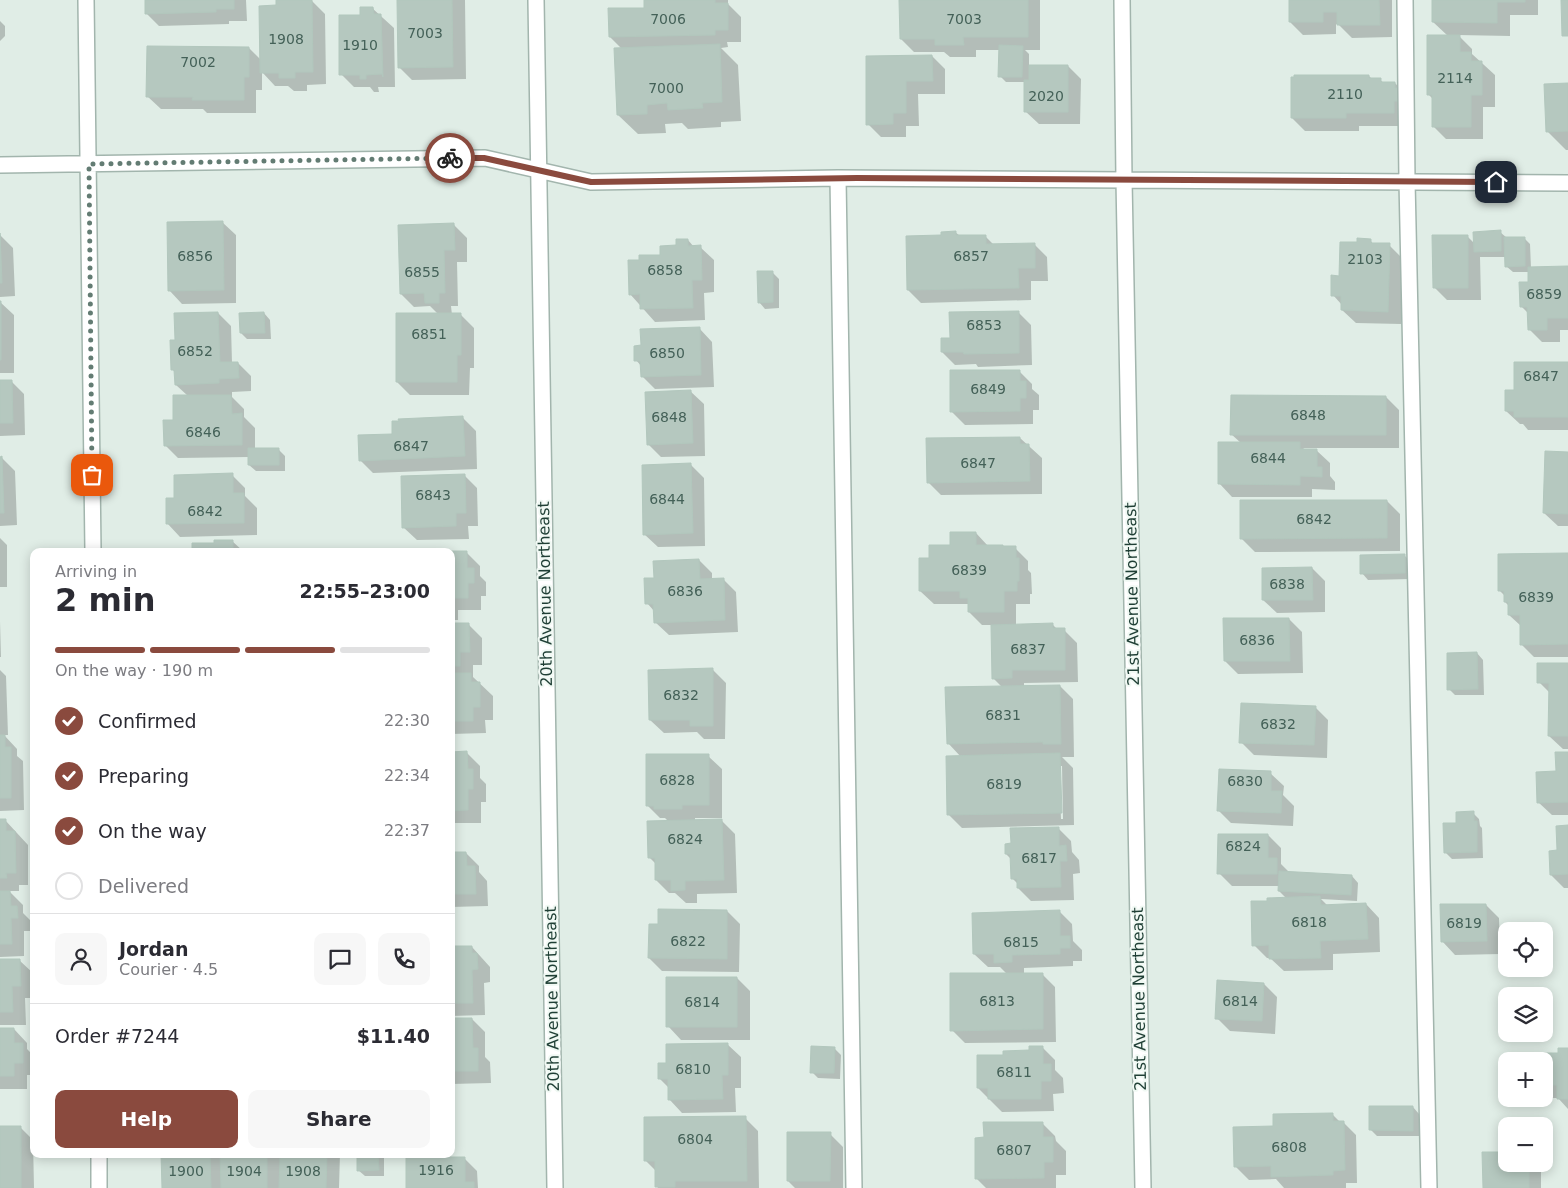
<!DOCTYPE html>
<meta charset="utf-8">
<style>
:root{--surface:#fff;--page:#f7f7f7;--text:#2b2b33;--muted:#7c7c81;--line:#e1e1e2;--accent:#8a4a3e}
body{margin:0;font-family:"DejaVu Sans",sans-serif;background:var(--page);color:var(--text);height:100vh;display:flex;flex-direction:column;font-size:19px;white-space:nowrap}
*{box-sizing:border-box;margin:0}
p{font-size:16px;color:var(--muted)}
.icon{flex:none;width:28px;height:28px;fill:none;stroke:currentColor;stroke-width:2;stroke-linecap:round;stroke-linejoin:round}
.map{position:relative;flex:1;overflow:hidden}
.panel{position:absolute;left:30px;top:548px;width:425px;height:610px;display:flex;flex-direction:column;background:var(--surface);border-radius:10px;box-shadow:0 2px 12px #0003}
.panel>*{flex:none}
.controls{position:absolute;left:1498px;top:922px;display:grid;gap:10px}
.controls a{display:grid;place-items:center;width:55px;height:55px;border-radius:10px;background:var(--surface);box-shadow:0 2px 12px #0003;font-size:25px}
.pin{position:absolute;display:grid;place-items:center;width:42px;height:42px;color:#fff;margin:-21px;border-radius:10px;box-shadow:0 2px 8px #0006}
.courier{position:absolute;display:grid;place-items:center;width:50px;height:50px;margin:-25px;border:4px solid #8a4a3e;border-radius:50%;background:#fff;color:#222;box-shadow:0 1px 6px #0007}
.summary em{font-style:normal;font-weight:700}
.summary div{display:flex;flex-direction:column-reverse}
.summary{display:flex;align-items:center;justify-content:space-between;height:85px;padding:0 25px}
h1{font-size:32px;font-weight:700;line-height:38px}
.bar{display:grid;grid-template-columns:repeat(4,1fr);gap:8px 5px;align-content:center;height:60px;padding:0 25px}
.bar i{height:6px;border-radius:4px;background:var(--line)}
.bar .selected{background:var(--accent)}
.bar p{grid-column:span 4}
.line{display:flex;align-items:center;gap:12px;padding:0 25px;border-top:1px solid var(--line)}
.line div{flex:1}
.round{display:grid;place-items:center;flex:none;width:52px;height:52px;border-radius:10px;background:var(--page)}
ol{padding:0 25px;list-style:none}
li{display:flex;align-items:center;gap:15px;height:55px}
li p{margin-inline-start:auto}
li .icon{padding:5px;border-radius:50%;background:var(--accent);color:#fff;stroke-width:4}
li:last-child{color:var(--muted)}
li i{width:28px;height:28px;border:2px solid var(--line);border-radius:50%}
.button{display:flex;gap:10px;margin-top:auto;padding:10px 25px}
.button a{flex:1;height:58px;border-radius:10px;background:var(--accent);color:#fff;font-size:20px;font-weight:700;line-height:58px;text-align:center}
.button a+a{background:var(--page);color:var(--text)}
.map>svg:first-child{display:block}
.shadow{fill:#0003;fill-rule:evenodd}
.building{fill:#b5c8bf;stroke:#b2c7bd}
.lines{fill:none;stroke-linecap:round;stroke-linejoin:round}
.minor-casing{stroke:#a2b5ad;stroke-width:18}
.minor{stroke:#fff;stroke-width:15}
.done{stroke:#637c73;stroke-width:5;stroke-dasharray:0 9}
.route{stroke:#8a4a3e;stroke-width:6}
.labels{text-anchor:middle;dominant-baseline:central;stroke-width:4;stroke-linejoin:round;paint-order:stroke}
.number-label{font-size:14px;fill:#446158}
.street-label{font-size:16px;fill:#1f3f35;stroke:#f1f9f4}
</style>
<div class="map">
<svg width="1568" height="1188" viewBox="0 0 1568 1188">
<rect width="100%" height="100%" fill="#e0ede6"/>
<path class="shadow" d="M146,0H246L247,21H229V24L159,26L146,13Z
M280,0H311L325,14L326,84L307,85V91H294L288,86H275L262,72V90H256V113H207L203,109H161L147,96L249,48L262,61Z
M398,0H465L466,79L412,80L399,67Z
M646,0H728V4L741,17V42H727L728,47L721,48L738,65L741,121L721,122V127L688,129L682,123L665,124L666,133L638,134L618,115L622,49L610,37L646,9Z
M901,0H1040V50H1025L1029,54V66H1068L1081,79L1080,124H1039L1025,111V82H1006L1000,76V50H976V57H950L944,52H914L901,39Z
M1290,0H1392V37L1352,38L1338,24H1336V34L1303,35L1290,22Z
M1433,0H1538V15H1510V36L1458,35L1472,49V54L1495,75V107H1483V139H1446L1433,126V99L1428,94L1448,36L1433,22Z
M372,8L394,28L395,87H378L379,92H374L370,87H354L341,74L361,16Z
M0,21L5,26V36L0,41V86Z
M932,56L945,69V94H918L919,126H906V137H881L868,124L867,57Z
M1369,76L1373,80H1380L1384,83H1395L1408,97L1406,126H1359V131H1305L1292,118Z
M1568,85V150H1566L1547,131Z
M222,222L236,235V303L182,304L169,290Z
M454,225L467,238V262H457L458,306H451L452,315H461L474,328V368H470L469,395H410L397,382L438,314L430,306L414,307L401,294Z
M955,232L960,236H985L994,245L1034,244L1047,257L1048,281H1031V300L921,303L908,290Z
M1500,232L1507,238H1524L1530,244L1531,268L1568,267V330H1560V342H1542L1529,329V314L1521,306L1530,283L1529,272H1513L1506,266V257H1480L1481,300H1447L1434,287L1467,236L1474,243Z
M0,235L13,248L15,296L0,297Z
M688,240L694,247H700L714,260V292L704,293L705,320L655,322L630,294L640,261L661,256Z
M1370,240L1374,245H1389L1402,258L1401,324L1356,323L1342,310V305L1333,295L1358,243Z
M772,272L779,279V308L765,309L759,302Z
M0,302L14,315V373H0Z
M1018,312L1031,325L1032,365L978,367L976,364L955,365L942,352L951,340Z
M218,313L231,326L232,363H238L251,376V391L232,392V397L244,409V417L255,428V450H279L285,456V471H256L249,465V457L178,458L165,445L174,421L188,396L176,385V373L172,369L177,341Z
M264,313L270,320L271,339H247L241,333Z
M699,328L712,342L714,387L655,389L642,376V367L636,360Z
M1568,363V430H1528L1523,424H1520L1506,411L1515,392Z
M1019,371L1032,384V389L1039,395V410H1033V424L965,425L952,412Z
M0,381H11L24,394L25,435L0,436Z
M690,391L704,404L705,456L661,457L648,444Z
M1386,397L1399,410V448H1303L1306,450H1316L1330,463V476L1335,482V490L1312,489V497H1232L1219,483L1241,443L1231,434Z
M463,418L476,431L477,469L373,473L360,460L393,435Z
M1020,438L1042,458V494L941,495L928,482Z
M1568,453V526H1558L1544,513Z
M0,458H2L15,471L17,525L0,526Z
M691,465L704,478L705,546L658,547L644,534Z
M232,475L245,488V496L257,508V535L180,537L167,523L175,500Z
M464,475L477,488L478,526H468L469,539L417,540L403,527Z
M1387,501L1400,514V551L1255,552L1241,538Z
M976,533L988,546L1015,548L1028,561V570L1031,573L1032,594H1030V604H1016V625H1053L1058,630H1064L1077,643L1078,682L1024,683V687L1060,686L1073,699L1074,757H1062L1073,768L1074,825L962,828L949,815L961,757L948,743L1002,687L993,678L992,625H982L969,612V604H934L920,591L930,559ZM1059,766H1062L1063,819H1061Z
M0,538L7,545V587H0Z
M232,541L243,551H193V545L216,544Z
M451,553H467L480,566V576L486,582V596H481V610H458V620H451Z
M1568,554V657H1534L1521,644V626L1509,615V606L1505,602V596L1500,591Z
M1404,555L1411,562V579L1368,580L1362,573Z
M699,560L712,573V580L723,579L736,592L738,632L669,635L655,622V612L647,603L655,579Z
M1312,568L1325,581V612L1277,613L1263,600Z
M1289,619L1302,632L1303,673L1238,674L1225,661Z
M0,621L1,657H0Z
M451,625H469L482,638V665H473V677L493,696V720H485L486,733L451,734Z
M1477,653L1483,660L1484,695H1455L1449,689Z
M1568,665V749H1563L1549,736L1550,693L1539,682Z
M0,670L6,676L8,735H4L17,749V756L23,761L24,810L0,811Z
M713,670L726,683L725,739H704L697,732L664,733L650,720Z
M1315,707L1328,720L1327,758L1254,755L1241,742Z
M451,753H467L480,766V778L486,784V802H481V823H451Z
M1568,753V815H1552L1538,802Z
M708,756L722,769V818H695V821H722L735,834L737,893L697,894V903H686L675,893H669L656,880V864L649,857L669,822L665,818H660L647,805Z
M1270,773L1284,786L1283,795L1294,806L1293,826L1231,823L1218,810Z
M1473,813L1479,819L1480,826L1482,828L1483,858L1452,859L1446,853L1458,824Z
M0,820H5L28,845V885H19V891H9L23,905V913L30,920V931H24V956L0,957Z
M1568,826V888H1564L1551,875Z
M1058,828L1071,841L1072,852L1079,860L1080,873L1073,874L1074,900L1031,901L1018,888V884L1012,878L1011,859L1006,854Z
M1268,835L1281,848V864L1290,873L1352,876L1358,883L1357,901L1321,899L1328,906L1366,904L1379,918L1380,952L1333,954V970L1284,971L1270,958H1267L1254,945L1268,903L1287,899L1279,891V886H1232L1219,873Z
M451,853H466L479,866V872L487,881L488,906L451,907Z
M1486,905L1499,918L1500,954L1455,955L1442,941Z
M727,911L740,924L739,972L662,971L649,958Z
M1059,911L1072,924L1073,941L1082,950V961H1073V966L1024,968V974H1042L1055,987L1056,1042L965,1043L952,1030L1007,974L1000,967H988L974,954Z
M451,947H472L490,967V982L484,983L485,1015L451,1016Z
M0,960H19L33,973V998H25L26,1025H0Z
M737,978L750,991V1040H681L668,1026Z
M1264,984L1277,997L1275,1034L1230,1031L1217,1018Z
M451,1019H472L485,1032V1057L490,1062L491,1083L451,1084Z
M14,1029L27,1043V1049L34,1056V1075H27V1089H0V1030Z
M727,1044L741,1057V1088H735L736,1112L682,1113L669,1099V1088L659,1078L668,1064Z
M1042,1047L1055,1060V1070L1063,1078L1064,1093L1053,1094L1054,1111L1002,1112L978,1088L1004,1056L1030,1051Z
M834,1048L841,1055L840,1079L818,1078L812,1072Z
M1568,1049V1109L1558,1098H1548L1544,1093V1061H1535V1054H1559Z
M1413,1107L1419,1114V1136H1377L1370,1129Z
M1332,1114L1340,1122H1343L1356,1135L1357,1183H1346V1188H1284L1276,1179L1249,1180L1236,1167L1274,1127Z
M745,1118L758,1131L759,1188H658L657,1186L656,1171L646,1161Z
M1042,1123L1055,1136L1056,1141L1066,1151V1175H1056V1188H986L976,1178Z
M0,1127H20L33,1140L34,1188H0Z
M830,1134L843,1147V1188H795L788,1181Z
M1501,1136H1506V1164H1541V1188H1484L1502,1153Z
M162,1154H277L281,1158V1154H340L339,1188H163Z
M358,1154H384V1176H365L358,1170Z
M464,1158L477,1171L478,1188H408Z"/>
<path class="building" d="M145,0H234V9H216V12L145,14Z
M276,0H312L313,72H295V78H279V73H260L259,6L276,5Z
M397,0H452L453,67L398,68Z
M644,0H715V3H728V30H715V35L609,37L608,8H644Z
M899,0H1028V37H963L964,45H935V39H900Z
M1289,0H1379L1380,25H1337V12H1323V22H1289Z
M1432,0H1525V2H1497V23L1432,22Z
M1561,0H1568V36H1562Z
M360,7H373L374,14H381L383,77L382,74L366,75V79H360V75H339V15H360Z
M1427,35H1460V52H1471V61H1482V95H1471V127H1432V95H1427Z
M720,44L722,102L702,103L703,108L668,110L667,103L647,105V114L617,115L614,48Z
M999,45L1023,46L1022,77H998Z
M147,46L249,47V77H244V100H192L193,97H146Z
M932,55L933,81H906V113H893V124L866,125V56Z
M1029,65H1068V112H1024V80H1029Z
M1294,75H1369V78H1381V82H1395V88H1400V101H1394V113H1346V118H1291V77H1294Z
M1568,83V131L1546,132L1544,84Z
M223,221L224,290L168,291L167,222Z
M454,223L455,250H444L445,293H439V303H425L424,293L400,294L398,225Z
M1501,230V251L1474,252L1473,232Z
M956,231V235H986V244L1035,243V268H1018L1019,288L907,290L906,236L941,235V232Z
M0,233L2,283H0Z
M1432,235H1468V288H1433Z
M1504,237H1525V266L1505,267Z
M1357,238L1371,239V243H1390L1388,312L1341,310V296H1331V275L1339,276L1340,242H1357Z
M676,239H688V246L701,245L702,280H692L693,308L640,309V294L629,295L628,260H639V255H660V246L676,245Z
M1568,266V318H1547V330H1528L1527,307H1520L1519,282H1528V267Z
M757,271H773V302L758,303Z
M0,301H1V360H0Z
M1019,311V353L964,354L963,352H941V338H950L949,312Z
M218,312L220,362H238L239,378L219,379V383L175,385L174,370H171L170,340H175L174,313Z
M264,312L265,333H240L239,313Z
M396,313H461V355H457V382H396Z
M700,327L701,375L641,377L640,361H634V346L641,345L640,329Z
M1514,362H1568V417H1514V411H1505V390H1514Z
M950,370H1020V381H1026V398H1020V411L950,412Z
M0,380H12L13,423H0Z
M691,390L693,443L647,445L645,392Z
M173,395H231L232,414L242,413V445L164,446L163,420H173Z
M1231,395L1386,396V435H1230Z
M463,416L465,456L359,461L358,435L392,434V421H399L398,419Z
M1020,437V444H1029L1030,481L927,483L926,438Z
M1218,442H1300V449H1317V467H1322V477L1300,476V485L1218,484Z
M248,448H279V465H248Z
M1545,451L1568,452V514L1543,513Z
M2,456L4,513H0V457Z
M691,463L693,533L643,535L642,465Z
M233,473V493H244V523L166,524V498H174V475Z
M465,474L466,513H456V526L402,528L401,476Z
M1240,500H1387V538L1240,539Z
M950,532H976V545H1003V546H1016V558H1019V581H1017V591H1004V612H968V598H960V591H919V558H929V545H950Z
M214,540H233V551H192V543H214Z
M451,551H467V568H474V583H468V598H451Z
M1568,553V644L1520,645V615H1508V602H1504V591H1498V554Z
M1405,554V573L1360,574V555Z
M699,559L700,579L724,578L725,620L654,623L653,604H645L644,578H654L653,561Z
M1312,567L1313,600H1262V568Z
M1223,618H1289L1290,661H1224Z
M451,623H469L470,652H460V666H451Z
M1053,623V628H1065V670H1012V678L992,679L991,625Z
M1477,652L1478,689L1447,690V653Z
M1537,663H1568V736H1548L1549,683H1537Z
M713,668V726H690V720H649L648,670Z
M451,673H471V682H480V707H473V721H451Z
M1060,685L1061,744H1043V742L947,744L945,687Z
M1241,703L1316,706L1314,745L1239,743Z
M0,735H5V747H11V798H0Z
M467,751L468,769H473V789H468V810L451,811V752Z
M1555,752H1568V802L1537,803L1536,772L1556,771Z
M1060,753L1062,813L947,815L946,756Z
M646,754H709V805H682V809H654V806H646Z
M1219,769L1271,771V791H1282L1281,813L1217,811Z
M1474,811V821H1477V852L1444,853L1443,823H1456V812Z
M0,819H6V831H15L16,873H6L7,878H0Z
M722,819L724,880L685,881V890L671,891V880H655V858H648L647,821Z
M1568,825V874L1550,875L1549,851L1557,850L1556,826Z
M1059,827V846L1066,845L1067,861H1060L1061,887L1017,888V879H1011L1010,854H1005V844L1011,843L1010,828Z
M1218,834H1268V858H1277V874H1217Z
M451,852H466L467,866H475L476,894H451Z
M1279,871L1352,875L1351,895L1278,891Z
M0,891H10L11,906H17L18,918H11L12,944H0Z
M1320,896L1321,905L1366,903L1368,939L1320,941L1321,958L1269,959V945L1252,946L1251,901H1267V898Z
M1440,904H1486L1487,941L1441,942Z
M658,909L727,910V959L648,958L649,924H658Z
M1060,910V936H1070V948H1060V954L1012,955V962L994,963V954H973L972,913Z
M451,946H472V953H477L478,969L472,970L473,1003H451Z
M0,959H20L21,986H12L13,1012H0Z
M950,973H1043V1029L950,1031Z
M666,977H737V1027H666Z
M1217,980L1264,983L1262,1021L1215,1019Z
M451,1018H472L473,1048H478V1071H451Z
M0,1028H14V1043H23V1063H14V1076H0Z
M728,1043V1075H722L723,1099L668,1100V1079H658V1063H666V1044Z
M811,1046L835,1047L834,1073H810Z
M1029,1046H1043V1064H1051V1081H1041V1099H988V1088H977V1055H1003V1051L1029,1050Z
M1558,1048H1568V1099H1557V1085H1544V1061H1534L1533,1053H1558Z
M1369,1106H1413V1131L1369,1130Z
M1333,1113V1121H1344L1345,1170L1333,1171V1175L1271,1177V1166L1234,1167L1233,1127L1273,1126V1114Z
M746,1116L747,1181H675V1187H655V1161H644V1117Z
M983,1122H1043V1137H1053V1162H1044V1178L975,1179V1138L984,1137Z
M0,1126H21V1188H0Z
M787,1132H831L830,1181H787Z
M1500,1135H1506V1164H1529V1188H1483L1482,1152H1501Z
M161,1154H210L211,1188H162Z
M220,1154H267V1188H221Z
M280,1154H327L326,1188H279Z
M357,1154H378L379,1170L357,1171Z
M406,1157H465V1182H474V1188H406Z"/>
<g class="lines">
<g class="minor-casing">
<path id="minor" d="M86,0L93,551
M536,0L555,1188
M1122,0L1124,180L1143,1188
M1405,0L1407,181L1429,1188
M0,165L485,158L591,182L838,178L1568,183
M838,178L854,1188
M99,1154V1188"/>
</g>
<use href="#minor" class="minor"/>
</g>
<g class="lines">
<path class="done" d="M92,475L89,164L450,158"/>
<path class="route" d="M450,158H484L591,182L857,178L1496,182"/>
</g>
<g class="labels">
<g class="number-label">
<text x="668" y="19">7006</text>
<text x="964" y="19">7003</text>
<text x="425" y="33">7003</text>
<text x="286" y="39">1908</text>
<text x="360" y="45">1910</text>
<text x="198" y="62">7002</text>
<text x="1455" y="78">2114</text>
<text x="666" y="88">7000</text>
<text x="1345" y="94">2110</text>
<text x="1046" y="96">2020</text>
<text x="195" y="256">6856</text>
<text x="971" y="256">6857</text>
<text x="1365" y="259">2103</text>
<text x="665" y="270">6858</text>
<text x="422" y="272">6855</text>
<text x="1544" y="294">6859</text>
<text x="984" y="325">6853</text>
<text x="429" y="334">6851</text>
<text x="195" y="351">6852</text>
<text x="667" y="353">6850</text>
<text x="1541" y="376">6847</text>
<text x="988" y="389">6849</text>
<text x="1308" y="415">6848</text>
<text x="669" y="417">6848</text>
<text x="203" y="432">6846</text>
<text x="411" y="446">6847</text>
<text x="1268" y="458">6844</text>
<text x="978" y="463">6847</text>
<text x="433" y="495">6843</text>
<text x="667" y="499">6844</text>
<text x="205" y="511">6842</text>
<text x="1314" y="519">6842</text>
<text x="969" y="570">6839</text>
<text x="1287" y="584">6838</text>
<text x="685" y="591">6836</text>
<text x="1536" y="597">6839</text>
<text x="1257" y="640">6836</text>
<text x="1028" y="649">6837</text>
<text x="681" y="695">6832</text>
<text x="1003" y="715">6831</text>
<text x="1278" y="724">6832</text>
<text x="677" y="780">6828</text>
<text x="1245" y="781">6830</text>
<text x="1004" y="784">6819</text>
<text x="685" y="839">6824</text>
<text x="1243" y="846">6824</text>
<text x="1039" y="858">6817</text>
<text x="1309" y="922">6818</text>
<text x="1464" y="923">6819</text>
<text x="688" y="941">6822</text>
<text x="1021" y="942">6815</text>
<text x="997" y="1001">6813</text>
<text x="1240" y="1001">6814</text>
<text x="702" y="1002">6814</text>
<text x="693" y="1069">6810</text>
<text x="1014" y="1072">6811</text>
<text x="695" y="1139">6804</text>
<text x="1289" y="1147">6808</text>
<text x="1014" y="1150">6807</text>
<text x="436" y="1170">1916</text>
<text x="186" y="1171">1900</text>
<text x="244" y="1171">1904</text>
<text x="303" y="1171">1908</text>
</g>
<g class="street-label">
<text transform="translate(545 594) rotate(-91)">20th Avenue Northeast</text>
<text transform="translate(1132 594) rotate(-91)">21st Avenue Northeast</text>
<text transform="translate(552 999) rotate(-91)">20th Avenue Northeast</text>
<text transform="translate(1139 999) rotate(-91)">21st Avenue Northeast</text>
</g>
</g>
</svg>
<div class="controls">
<a><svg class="icon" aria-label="locate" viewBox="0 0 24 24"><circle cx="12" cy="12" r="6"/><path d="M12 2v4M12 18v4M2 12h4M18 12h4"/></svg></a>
<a><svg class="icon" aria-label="layers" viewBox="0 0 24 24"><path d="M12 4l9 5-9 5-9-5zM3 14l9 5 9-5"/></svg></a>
<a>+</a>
<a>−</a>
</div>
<div class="pin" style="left:92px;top:475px;background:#ea580c"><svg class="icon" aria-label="bag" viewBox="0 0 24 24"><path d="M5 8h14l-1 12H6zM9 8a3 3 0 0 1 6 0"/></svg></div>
<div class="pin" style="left:1496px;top:182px;background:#1f2937"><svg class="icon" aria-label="home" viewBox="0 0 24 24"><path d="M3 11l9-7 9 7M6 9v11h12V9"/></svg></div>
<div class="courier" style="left:450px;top:158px"><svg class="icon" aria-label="bike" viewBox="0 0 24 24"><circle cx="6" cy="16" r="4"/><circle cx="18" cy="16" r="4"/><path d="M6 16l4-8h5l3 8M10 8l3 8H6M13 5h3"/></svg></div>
<section class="panel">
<div class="summary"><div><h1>2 min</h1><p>Arriving in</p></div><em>22:55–23:00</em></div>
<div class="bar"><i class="selected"></i><i class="selected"></i><i class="selected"></i><i></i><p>On the way · 190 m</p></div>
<ol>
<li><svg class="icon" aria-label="check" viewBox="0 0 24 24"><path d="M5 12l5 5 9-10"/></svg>Confirmed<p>22:30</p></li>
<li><svg class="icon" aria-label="check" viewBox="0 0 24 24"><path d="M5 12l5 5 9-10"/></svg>Preparing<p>22:34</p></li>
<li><svg class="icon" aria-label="check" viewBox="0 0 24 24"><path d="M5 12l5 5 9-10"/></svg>On the way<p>22:37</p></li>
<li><i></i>Delivered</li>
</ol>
<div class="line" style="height:90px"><a class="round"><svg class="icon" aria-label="person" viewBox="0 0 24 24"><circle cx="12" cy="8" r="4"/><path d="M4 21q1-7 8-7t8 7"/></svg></a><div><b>Jordan</b><p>Courier · 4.5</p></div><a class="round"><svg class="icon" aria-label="chat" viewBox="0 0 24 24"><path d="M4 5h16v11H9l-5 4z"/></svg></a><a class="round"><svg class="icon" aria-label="phone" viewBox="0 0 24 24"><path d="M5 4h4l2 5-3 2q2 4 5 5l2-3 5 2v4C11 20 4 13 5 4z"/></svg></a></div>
<div class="line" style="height:65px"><div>Order #7244</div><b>$11.40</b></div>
<div class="button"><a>Help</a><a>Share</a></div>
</section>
</div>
